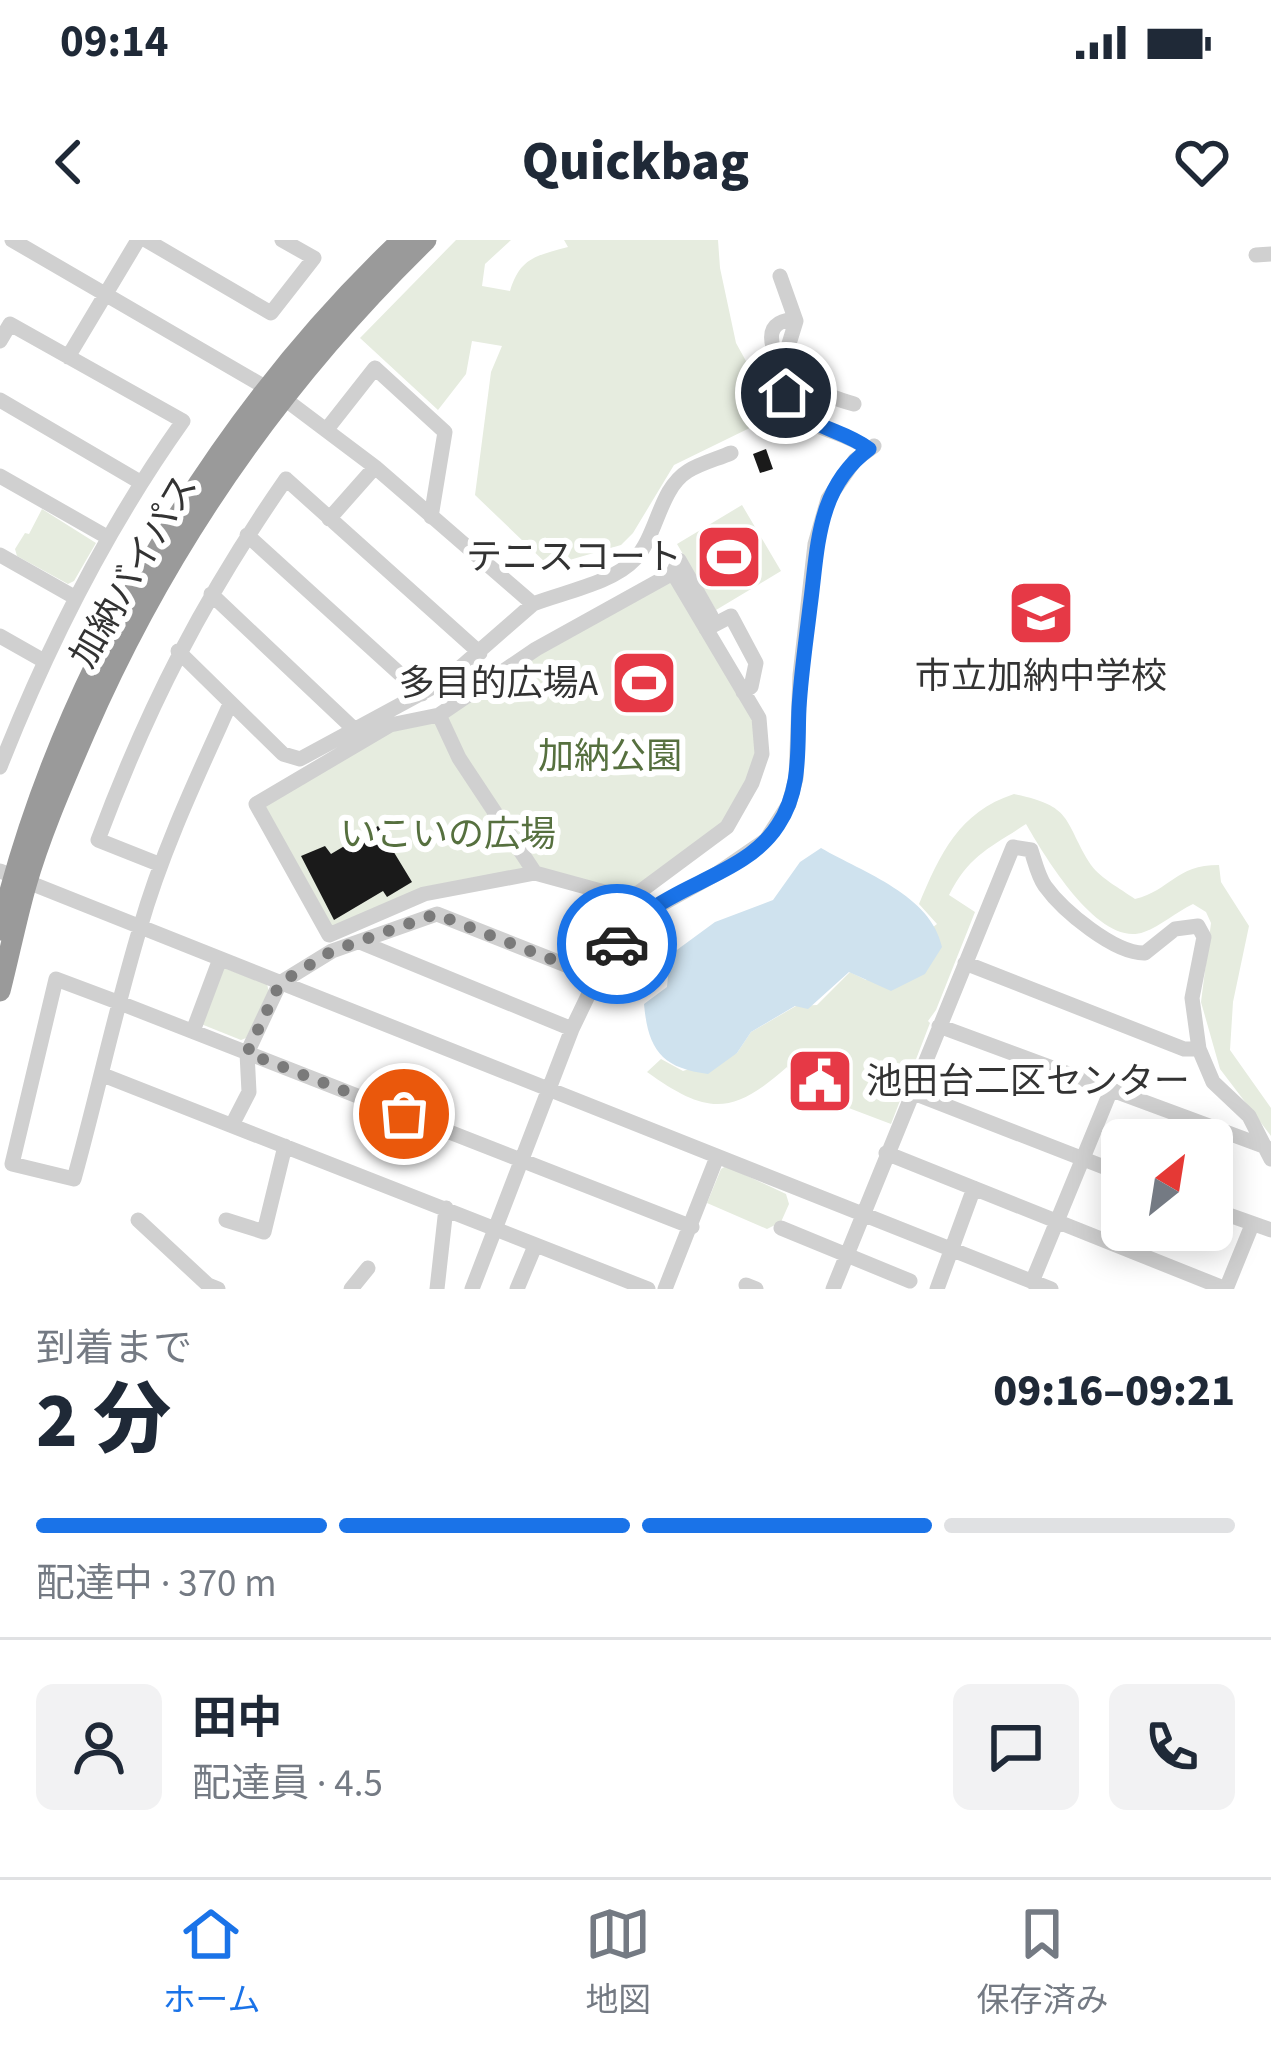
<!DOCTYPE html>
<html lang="ja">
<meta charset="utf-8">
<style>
:root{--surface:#fff;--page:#f2f2f3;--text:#1f2937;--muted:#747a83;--line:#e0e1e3;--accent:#1a73e8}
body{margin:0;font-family:"Source Sans 3","Noto Sans JP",sans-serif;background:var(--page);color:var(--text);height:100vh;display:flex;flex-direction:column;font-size:45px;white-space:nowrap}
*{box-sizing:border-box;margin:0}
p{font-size:39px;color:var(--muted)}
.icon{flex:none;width:66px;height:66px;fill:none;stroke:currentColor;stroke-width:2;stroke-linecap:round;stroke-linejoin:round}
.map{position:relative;height:1049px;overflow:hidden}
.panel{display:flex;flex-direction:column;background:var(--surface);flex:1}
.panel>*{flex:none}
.needle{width:78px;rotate:30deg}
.buttons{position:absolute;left:1101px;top:879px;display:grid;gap:24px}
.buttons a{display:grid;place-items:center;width:132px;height:132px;border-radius:18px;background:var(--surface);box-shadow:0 6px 30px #0003;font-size:60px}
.pin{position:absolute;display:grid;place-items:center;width:102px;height:102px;color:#fff;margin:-51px;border:6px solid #fff;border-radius:50%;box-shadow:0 3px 12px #0007}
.courier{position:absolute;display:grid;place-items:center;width:120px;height:120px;margin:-60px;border:9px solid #1a73e8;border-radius:50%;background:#fff;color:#222;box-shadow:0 3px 15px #0007}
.summary em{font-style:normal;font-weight:800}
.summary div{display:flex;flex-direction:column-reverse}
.summary{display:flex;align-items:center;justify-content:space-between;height:204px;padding:0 36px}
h1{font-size:78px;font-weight:800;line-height:90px}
.bar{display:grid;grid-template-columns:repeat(4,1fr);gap:18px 12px;align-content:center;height:144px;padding:0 36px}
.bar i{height:15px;border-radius:9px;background:var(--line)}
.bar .selected{background:var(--accent)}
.bar p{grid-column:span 4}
.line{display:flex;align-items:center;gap:30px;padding:0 36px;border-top:3px solid var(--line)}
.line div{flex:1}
.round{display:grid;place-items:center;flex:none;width:126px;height:126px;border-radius:18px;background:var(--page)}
.status{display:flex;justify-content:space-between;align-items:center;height:84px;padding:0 60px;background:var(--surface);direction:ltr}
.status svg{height:33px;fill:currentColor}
header{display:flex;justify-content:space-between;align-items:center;height:156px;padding:0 36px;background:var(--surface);font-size:54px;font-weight:800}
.menu{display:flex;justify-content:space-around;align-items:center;height:168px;border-top:3px solid var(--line);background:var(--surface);font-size:33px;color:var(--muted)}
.menu a{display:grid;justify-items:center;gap:6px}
.menu .selected{color:var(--accent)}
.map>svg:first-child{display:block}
.green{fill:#e6ecdf}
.water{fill:#cfe2ee}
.building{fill:#1a1a1a}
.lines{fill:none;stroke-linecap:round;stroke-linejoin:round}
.minor{stroke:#d0d0d0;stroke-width:15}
.highway{stroke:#9a9a9a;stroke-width:21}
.done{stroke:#7a7a7a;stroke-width:12;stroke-dasharray:0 21.6}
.route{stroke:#1a73e8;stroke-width:15}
.labels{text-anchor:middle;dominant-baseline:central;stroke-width:12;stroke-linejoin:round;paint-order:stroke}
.poi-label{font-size:36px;fill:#333;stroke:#fff;text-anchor:end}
.street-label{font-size:36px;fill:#333;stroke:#fff}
.park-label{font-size:36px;fill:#56703f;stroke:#fff}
</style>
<div class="status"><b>09:14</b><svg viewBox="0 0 49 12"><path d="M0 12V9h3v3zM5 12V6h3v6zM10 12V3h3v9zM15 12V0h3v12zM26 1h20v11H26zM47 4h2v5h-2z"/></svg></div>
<header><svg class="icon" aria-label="back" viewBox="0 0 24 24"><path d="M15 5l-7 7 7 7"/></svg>Quickbag<svg class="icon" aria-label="heart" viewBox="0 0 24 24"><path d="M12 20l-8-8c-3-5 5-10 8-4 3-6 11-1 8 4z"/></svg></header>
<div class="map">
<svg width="1271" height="1049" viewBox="0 0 1271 1049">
<rect width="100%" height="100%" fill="#fff"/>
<path class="green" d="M456,0H511L485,24L482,46L510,51C520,18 535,16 568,7L564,0H718L720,28L736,103L776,175L674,225L633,293L621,305L549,326L475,255L491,132L502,106L472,101L466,134L438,170L360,98Z
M742,265L781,331L716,370L677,304Z
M42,269L96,303L74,341L68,344L17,316L15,309L25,293L29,294Z
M673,333L759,478L762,514L727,587L630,659L535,633L424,654L329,695L256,564L390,485L439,475Z
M1014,554C1072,566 1063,578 1089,622C1098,637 1121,649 1135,659C1171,650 1175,625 1219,625L1221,642L1249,686L1233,762L1230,810L1271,868V896L1220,829L1201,762L1211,683L1206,672L1193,664C1176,672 1161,686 1144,692C1099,709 1044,615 1026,584C990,608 969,615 949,655L975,672L936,770L928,781L930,783L891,884L796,848L787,827C732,876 707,875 647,832L661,819L683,831L737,813L751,792L796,766L817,765L850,732L866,740L937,684L919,664C940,614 959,572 1014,554Z
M224,728L267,744L269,752L246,798L241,800L201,784Z
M726,926L786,954L789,964L781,982L767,989L707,963L721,929Z"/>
<path class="water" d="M821,608C864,633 931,655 942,707L925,734L891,751L849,732L808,769L795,766L751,792L737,813L708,834C662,828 648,810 644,764L667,747L670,715L715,682L773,660L800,622Z"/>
<path class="building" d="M766,209L773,229L760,233L753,214Z
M378,586L412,642L387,657L383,651L334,680L301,616L325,606L331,614Z
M810,825L840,838L831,858L801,845Z"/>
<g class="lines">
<path class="minor" d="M12,0L282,157L375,227L533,364L446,440L300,519L283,514L178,411
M146,0L271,73L314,18L282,0
M1256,15L1271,14
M780,36L796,81L788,107C808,145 811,152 854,164
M793,87L788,80C773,83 769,92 773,107C779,137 787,173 818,186C837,194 852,197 869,209
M0,101L10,84L183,181C107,288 48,405 0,527
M68,117L138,0
M0,160L140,242
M327,189L375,128L445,192L431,277
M0,236L107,297
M329,279L375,227
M247,295L422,454
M0,315L76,358
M673,333L679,320L711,376
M211,354L356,491
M533,364C564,352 613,343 635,319C658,294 659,249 688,231C701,223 717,219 731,213
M706,389L731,376L756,423L751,447L743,452
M0,396L44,421
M230,464C197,537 162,611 140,688C115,771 97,856 74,939L12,924L56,739L120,763L692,987
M439,475L459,518L535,633
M161,625L98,600C148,466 204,357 286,239L480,413
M0,631L1051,1049
M360,702L572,789
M965,723L1184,809H1199
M577,729L600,692L630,659L727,587L752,543L762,514L759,478L673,333L536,409L439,475L390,485L256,564L329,695L424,654L535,633L630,659
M939,786L1266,907
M193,791L220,719
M103,835L648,1049
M911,852L1122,934
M232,885L249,852L247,813L280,743L332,711L437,674L586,733
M886,913L1226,1049
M1212,969L1271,990
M138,980L208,1045L218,1049
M226,980L264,992L285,906
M781,988L910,1041
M1032,1042L1111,850
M746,1045L756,1049
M351,1049L368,1028
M437,1049L446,968
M472,1049L572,789L608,714L646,673L718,633L766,600L789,564L796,538L800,435L815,304L828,259L855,220L874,206
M517,1049L535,1006
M665,1049L717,917
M833,1049L1013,607L1031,610C1035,622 1038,636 1045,646C1063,671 1115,714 1145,713L1175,689L1198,686L1204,697L1192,758L1199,809L1213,842L1249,876L1271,919
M937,1049L974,948
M1226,1049L1252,985"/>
<path class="highway" d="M0,690C60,438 214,178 402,0
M0,751C9,716 16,680 26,645C41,593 64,541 85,492C166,306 281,141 426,0"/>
</g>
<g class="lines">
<path class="done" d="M404,874L247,813L280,743L332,711L436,674L594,736L617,704"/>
<path class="route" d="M617,704C627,693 637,680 649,671C690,641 750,629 778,585C802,549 797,508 799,468C801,434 806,401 810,367C818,309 816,248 869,209C836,185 808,192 786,153"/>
</g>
<defs>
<g id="stadium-square" transform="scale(3.45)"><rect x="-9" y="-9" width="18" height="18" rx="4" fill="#e63946" stroke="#fff"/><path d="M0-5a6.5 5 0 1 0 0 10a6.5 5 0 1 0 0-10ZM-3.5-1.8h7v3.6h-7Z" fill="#fff"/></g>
<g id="school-square" transform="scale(3.45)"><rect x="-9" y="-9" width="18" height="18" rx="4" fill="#e63946" stroke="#fff"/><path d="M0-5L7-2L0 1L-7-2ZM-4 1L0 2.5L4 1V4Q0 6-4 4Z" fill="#fff"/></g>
<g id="civic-square" transform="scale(3.45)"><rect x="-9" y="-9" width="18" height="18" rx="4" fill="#e63946" stroke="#fff"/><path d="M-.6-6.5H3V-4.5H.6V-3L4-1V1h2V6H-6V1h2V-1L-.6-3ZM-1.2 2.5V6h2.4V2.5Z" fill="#fff"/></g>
</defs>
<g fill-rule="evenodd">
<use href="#stadium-square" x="729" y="317"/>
<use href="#school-square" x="1041" y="373"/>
<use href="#stadium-square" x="644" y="443"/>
<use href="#civic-square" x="820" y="841"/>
</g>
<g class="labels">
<g class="poi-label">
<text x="682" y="317">テニスコート</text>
<text x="1041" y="436" text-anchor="middle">市立加納中学校</text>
<text x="598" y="443">多目的広場A</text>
<text x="866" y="841" text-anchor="start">池田台二区センター</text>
</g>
<g class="street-label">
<text transform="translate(134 331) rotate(-60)">加納バイパス</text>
</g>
<g class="park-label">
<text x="610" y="516">加納公園</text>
<text x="448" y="594">いこいの広場</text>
</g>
</g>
</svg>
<div class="buttons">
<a><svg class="needle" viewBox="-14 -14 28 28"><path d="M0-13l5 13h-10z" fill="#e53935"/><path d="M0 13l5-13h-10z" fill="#747a83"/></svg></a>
</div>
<div class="pin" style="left:404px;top:874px;background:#ea580c"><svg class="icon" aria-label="bag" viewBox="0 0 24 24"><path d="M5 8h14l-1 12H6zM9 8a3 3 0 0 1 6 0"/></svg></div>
<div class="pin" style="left:786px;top:153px;background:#1f2937"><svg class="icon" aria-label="home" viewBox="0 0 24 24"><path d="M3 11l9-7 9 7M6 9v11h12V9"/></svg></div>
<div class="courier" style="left:617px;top:704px"><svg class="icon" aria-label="car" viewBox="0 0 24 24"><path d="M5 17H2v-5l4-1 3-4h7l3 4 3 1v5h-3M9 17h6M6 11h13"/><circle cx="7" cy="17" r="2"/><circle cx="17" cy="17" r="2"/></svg></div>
</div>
<section class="panel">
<div class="summary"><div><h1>2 分</h1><p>到着まで</p></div><em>09:16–09:21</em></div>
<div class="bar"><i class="selected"></i><i class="selected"></i><i class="selected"></i><i></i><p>配達中 · 370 m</p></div>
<div class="line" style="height:216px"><a class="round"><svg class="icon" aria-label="person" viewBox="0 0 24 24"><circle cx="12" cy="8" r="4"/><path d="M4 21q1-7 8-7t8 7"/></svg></a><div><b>田中</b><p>配達員 · 4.5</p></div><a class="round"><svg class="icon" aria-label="chat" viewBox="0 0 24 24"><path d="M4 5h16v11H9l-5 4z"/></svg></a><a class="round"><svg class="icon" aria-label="phone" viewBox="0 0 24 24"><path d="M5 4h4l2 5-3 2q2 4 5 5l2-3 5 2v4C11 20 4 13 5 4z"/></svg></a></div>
</section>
<nav class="menu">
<a class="selected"><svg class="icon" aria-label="home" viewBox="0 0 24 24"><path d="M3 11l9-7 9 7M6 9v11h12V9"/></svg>ホーム</a>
<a><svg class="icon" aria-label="map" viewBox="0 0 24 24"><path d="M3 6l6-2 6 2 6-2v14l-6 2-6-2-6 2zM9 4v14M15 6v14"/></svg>地図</a>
<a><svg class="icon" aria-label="saved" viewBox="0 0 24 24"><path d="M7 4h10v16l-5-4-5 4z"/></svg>保存済み</a>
</nav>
